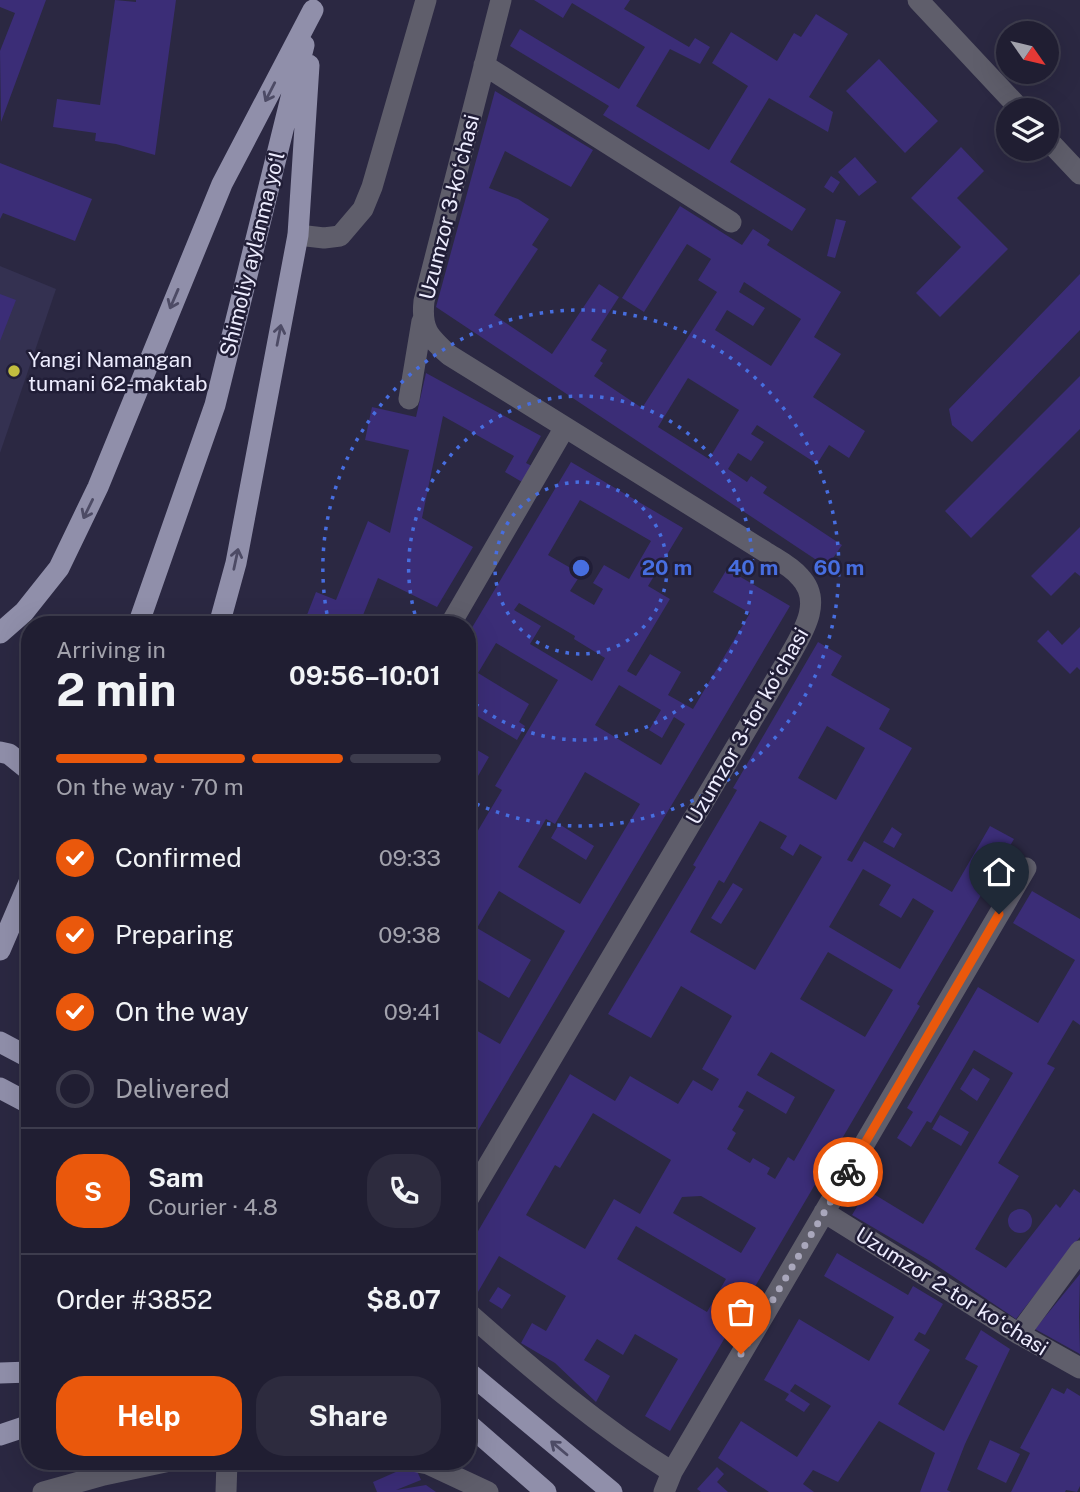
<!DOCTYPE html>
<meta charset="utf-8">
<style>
:root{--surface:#201e32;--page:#2d2b3e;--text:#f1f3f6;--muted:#a2a2ac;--line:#3d3c4d;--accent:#ea580c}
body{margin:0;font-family:"Public Sans",sans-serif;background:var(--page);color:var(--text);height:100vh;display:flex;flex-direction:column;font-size:26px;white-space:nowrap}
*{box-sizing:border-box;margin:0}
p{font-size:23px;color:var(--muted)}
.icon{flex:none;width:38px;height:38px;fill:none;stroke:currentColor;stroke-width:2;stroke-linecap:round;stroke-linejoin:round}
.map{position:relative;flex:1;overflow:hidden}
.details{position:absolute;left:21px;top:616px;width:455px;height:854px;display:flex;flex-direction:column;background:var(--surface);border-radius:28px;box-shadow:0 7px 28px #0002,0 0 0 2px var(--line)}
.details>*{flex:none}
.needle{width:46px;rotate:124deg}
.buttons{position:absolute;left:996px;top:21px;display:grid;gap:14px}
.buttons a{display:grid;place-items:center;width:63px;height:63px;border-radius:50%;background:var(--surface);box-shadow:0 7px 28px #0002,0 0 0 2px var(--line);font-size:35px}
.pin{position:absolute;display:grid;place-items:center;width:60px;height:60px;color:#fff;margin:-72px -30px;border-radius:50% 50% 50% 0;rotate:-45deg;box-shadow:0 0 7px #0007}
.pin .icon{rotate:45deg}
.courier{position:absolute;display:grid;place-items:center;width:70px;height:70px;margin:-35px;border:5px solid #ea580c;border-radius:50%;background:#fff;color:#222;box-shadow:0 2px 9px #0007}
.summary em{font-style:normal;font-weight:700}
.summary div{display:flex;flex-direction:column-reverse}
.summary{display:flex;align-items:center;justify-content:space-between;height:119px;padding:0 35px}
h1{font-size:46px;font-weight:700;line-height:52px}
.bar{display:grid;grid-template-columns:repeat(4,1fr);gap:10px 7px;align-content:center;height:84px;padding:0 35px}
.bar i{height:9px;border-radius:5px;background:var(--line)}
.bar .active{background:var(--accent)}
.bar p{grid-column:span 4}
.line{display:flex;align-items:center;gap:18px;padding:0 35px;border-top:2px solid var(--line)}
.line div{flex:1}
.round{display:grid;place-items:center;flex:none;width:74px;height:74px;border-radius:28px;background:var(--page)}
ol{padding:0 35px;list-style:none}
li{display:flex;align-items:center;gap:21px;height:77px}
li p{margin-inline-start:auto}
li .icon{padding:7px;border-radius:50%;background:var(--accent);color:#fff;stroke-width:4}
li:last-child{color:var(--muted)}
li i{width:38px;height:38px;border:4px solid var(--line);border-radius:50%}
.action{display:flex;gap:14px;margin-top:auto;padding:14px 35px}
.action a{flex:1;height:80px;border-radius:28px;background:var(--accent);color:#fff;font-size:28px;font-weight:700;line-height:80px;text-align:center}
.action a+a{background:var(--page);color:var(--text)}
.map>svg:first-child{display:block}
.built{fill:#343151}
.building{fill:#3b2d77;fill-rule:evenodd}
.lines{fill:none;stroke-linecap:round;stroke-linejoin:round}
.minor{stroke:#5f5e6b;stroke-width:21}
.major{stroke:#908faa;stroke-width:21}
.oneway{stroke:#4d4b65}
.done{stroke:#a9a7bc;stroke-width:7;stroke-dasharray:0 12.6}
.route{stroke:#ea580c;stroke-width:9}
.ring{fill:none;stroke:#476ee0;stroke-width:3.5;stroke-dasharray:3.5 7}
.poi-dot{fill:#c2bd3f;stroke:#211e37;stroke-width:2.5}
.labels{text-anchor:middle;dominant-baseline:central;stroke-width:5;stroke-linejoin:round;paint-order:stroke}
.street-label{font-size:21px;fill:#edecfe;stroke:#211e37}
.poi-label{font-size:21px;fill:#edecfe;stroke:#211e37;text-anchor:start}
.centre{fill:#476ee0;stroke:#211e37;stroke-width:3.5}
.ring-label{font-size:21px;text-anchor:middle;font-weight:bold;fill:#476ee0;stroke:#211e37;stroke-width:5;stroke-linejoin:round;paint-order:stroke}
</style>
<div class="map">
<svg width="1080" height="1492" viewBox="0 0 1080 1492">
<rect width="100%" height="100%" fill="#2b2842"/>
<path class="built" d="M0,266L56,289L0,453Z"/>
<path class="building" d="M0,0H46L1,122L0,51L15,13L0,7Z
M115,0L136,2V0H176L155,155L116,144L95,141L96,133L53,127L57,99L100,105Z
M534,0H630L624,9L689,47L695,38L710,47L700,64L670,49L636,106L709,150L748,86L712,63L731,32L777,61L794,33L801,37L816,14L848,34L809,97L833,112L828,132L769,98L730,162L806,209L792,231L603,115L609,106L510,46L520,29L619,89L645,47L572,3L563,18Z
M879,59L938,121L905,153L846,91Z
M495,91L593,150L571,187L505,151L489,188L518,199L549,219L532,245L538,249L494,315L552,354L599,284L619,297L591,340L607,350L600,361L603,363L594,376L642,408L717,292L698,280L711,259L687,244L644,312L622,298L680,206L742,245L753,229L770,240L767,245L841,292L814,337L841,354L813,397L865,431L849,458L829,445L817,464L757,425L751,434L764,442L751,461L738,453L728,469L747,482L751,476L767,487L763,493L842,545L827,567L436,307ZM744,282L801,319L771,366L715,330L727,310L753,326L765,308L739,292ZM688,378L739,410L709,459L658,427Z
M961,147L984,171L957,198L1008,249L940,317L916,293L961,247L911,198Z
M855,157L877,182L859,196L838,172Z
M0,163L92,199L75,241L3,213L0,219Z
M831,176L840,182L833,193L824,187Z
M836,219L846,221L835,258L827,256Z
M1080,274V330L972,442L952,425L949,409Z
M0,294L16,300L0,341Z
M426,373L541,436L526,463L532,466L522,482L505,472L514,456L443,416L422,518L473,547L437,607L378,578L359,625H303L316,592L336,600L368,521L390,533L409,450L365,440L372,407L416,417Z
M1080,376V429L971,538L945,511Z
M571,462L683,528L648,586L670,599L627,671L636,676L650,654L681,672L668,695L693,709L750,613L713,592L727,569L790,606L467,1149V1100L478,1082L467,1076V1025L500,1044L565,931L499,891L477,928L531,960L509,998L467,973V849L502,790L495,786L558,680L496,643L478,673L529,704L519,722L525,726L517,740L467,710V636ZM580,500L651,541L629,579L604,565L593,583L603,589L594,605L570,591L581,574L548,555ZM519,603L575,636L574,639L605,658L592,681L530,644L541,626L514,610ZM619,685L661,710L649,730L662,738L674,717L685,724L661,765L595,725ZM585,772L640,804L580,904L518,867L546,819L555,824Z
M1080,527V576L1075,572L1051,596L1031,576Z
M1080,627V670L1077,667L1070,674L1037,641L1048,630L1062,645Z
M818,642L842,656L831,675L890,709L879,729L912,748L847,860L852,862L864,841L952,892L990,826L1014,839L917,1004L920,1006L670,1431L645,1416L678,1359L635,1334L623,1355L597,1339L584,1360L610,1376L596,1402L555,1363L521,1343L532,1323L546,1331L566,1296L499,1256L478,1292L467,1286V1250L570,1074L615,1101L630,1076L678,1104L693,1080L712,1091L719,1079L702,1069L732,1016L681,986L651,1038L608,1014L696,867L693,865L737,790L733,788ZM827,726L865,748L836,800L798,778ZM760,821L787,836L780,848L793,856L800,844L822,857L755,970L690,932L719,880L724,883ZM863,869L891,885L879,905L901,918L913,898L934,911L900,969L829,927ZM828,952L893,990L865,1037L800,999ZM771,1052L835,1090L794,1161L788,1157L775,1179L767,1174L770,1168L753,1158L750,1163L727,1149L736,1133L732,1130L744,1110L738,1107L747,1091L786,1114L795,1097L757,1075ZM593,1113L671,1160L640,1214L614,1199L585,1249L526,1215L555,1165L560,1168ZM701,1196L756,1228L741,1253L673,1213L682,1197ZM636,1226L726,1279L707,1312L617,1259Z
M467,744L489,757L478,776L467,770Z
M559,824L594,846L586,860L551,838Z
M892,827L902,834L894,848L883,842Z
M733,883L743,889L721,924L711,918Z
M1032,891L1080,919V1025L1073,1020L1047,1064L1055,1068L998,1163L1019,1176L975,1249L1006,1268L1056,1204L1060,1208L1074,1189L1080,1193V1237L1016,1319L930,1261L852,1215L867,1190L923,1224L1013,1073L974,1050L931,1123L927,1121L911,1147L897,1138L913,1112L907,1108L978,987L1038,1023L1075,960L1013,923Z
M973,1068L990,1079L977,1101L960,1089Z
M940,1115L969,1132L961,1146L932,1129Z
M1008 1221a12 12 0 1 1 24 0a12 12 0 1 1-24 0Z
M837,1253L908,1295L913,1286L943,1304L925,1335L919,1332L914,1340L930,1350L898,1404L944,1431L978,1366L965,1359L981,1330L1010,1349L965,1444L947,1490L951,1492H920L935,1453L879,1421L838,1482L813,1470L803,1484L814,1492H769L718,1458L741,1421L797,1457L831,1406L795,1384L790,1391L810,1404L804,1412L785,1400L789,1394L764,1380L799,1319L869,1361L894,1317L824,1276Z
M1080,1274L1079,1317L1080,1354L1035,1329Z
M498,1287L511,1295L502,1309L489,1301Z
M1052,1388L1064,1394L1067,1388L1080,1396V1486L1077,1492L1066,1490L1065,1492H1011L1030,1453L1020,1448Z
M990,1440L1020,1454L1006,1483L977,1469Z
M414,1464L421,1480L396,1490L426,1485L436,1492H377L373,1482Z
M717,1467L724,1474L717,1482L728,1492H701L697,1489Z"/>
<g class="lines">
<path class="minor" d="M918,0L1021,110
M484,65L731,222
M1046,138L1080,174
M298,235L324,238L340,236L363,209L372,187L426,0
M409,399L422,321
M450,625L565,427
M467,1201L784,666C798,639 826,604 800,577C791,566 776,559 764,551L449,355C428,336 421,329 424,301L501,0
M824,1212L1019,1334L1080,1368
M467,1312C533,1370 597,1425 672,1472
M1019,1334L1080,1251
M412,1461L428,1464L488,1492
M43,1492L104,1475L170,1461
M226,1492L227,1461
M664,1492L672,1472L1026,868"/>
<path class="major" d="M138,625L215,405L304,45
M219,625L236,563L298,235L309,65
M0,633L24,612L59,568L98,487L222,184L313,10
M0,752L9,754L30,771
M0,950L30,880
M0,1042L30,1058
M0,1088L30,1104
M467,1371L612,1492
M0,1373L30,1372
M467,1423L546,1492
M0,1435L30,1425"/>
</g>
<defs><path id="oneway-shaft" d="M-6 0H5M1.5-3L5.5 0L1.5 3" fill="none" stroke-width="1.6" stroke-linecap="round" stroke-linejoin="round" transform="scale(1.75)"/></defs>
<g class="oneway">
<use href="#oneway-shaft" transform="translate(270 92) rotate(117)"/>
<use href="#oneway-shaft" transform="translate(174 299) rotate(113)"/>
<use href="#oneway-shaft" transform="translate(279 335) rotate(-79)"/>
<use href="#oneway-shaft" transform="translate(88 509) rotate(116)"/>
<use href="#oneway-shaft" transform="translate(236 559) rotate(-78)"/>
<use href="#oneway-shaft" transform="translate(559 1448) rotate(-140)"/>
</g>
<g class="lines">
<path class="done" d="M741,1354L848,1172"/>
<path class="route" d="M848,1172L999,914"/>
</g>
<g class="ring">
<circle cx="581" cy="568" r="86"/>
<path d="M418 624A172 172 0 1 1 468 698"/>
<path d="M329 624A258 258 0 1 1 468 800"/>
</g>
<circle class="poi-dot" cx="14" cy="371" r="7"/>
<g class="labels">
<g class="street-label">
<text transform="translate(449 207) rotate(-76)">Uzumzor 3-koʻchasi</text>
<text transform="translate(252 254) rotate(-76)">Shimoliy aylanma yoʻl</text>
<text transform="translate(747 726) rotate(-60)">Uzumzor 3-tor koʻchasi</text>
<text transform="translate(952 1291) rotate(32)">Uzumzor 2-tor koʻchasi</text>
</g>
<g class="poi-label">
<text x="28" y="359">Yangi Namangan<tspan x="28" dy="24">tumani 62-maktab</tspan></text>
</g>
</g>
<circle cx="581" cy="568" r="10" class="centre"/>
<g class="ring-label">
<text x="667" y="575">20 m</text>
<text x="753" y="575">40 m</text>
<text x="839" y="575">60 m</text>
</g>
</svg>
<div class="buttons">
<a><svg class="needle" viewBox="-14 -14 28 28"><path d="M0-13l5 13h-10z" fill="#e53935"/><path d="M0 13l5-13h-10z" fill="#a2a2ac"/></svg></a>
<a><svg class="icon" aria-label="layers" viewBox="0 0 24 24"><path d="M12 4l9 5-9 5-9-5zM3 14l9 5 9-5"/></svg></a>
</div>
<div class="pin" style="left:741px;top:1354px;background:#ea580c"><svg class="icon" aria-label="bag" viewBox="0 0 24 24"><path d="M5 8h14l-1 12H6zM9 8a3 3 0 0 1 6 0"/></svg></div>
<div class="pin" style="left:999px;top:914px;background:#1f2937"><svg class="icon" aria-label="home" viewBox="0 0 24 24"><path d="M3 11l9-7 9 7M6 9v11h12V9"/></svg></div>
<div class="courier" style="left:848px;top:1172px"><svg class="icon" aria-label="bike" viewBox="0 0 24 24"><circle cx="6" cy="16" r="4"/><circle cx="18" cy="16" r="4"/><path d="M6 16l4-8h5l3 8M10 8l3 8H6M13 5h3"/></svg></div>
<section class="details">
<div class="summary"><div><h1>2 min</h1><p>Arriving in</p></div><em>09:56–10:01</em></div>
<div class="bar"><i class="active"></i><i class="active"></i><i class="active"></i><i></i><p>On the way · 70 m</p></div>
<ol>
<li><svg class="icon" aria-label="check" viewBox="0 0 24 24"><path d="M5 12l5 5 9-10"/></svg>Confirmed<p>09:33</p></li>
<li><svg class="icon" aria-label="check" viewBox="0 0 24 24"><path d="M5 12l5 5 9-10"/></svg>Preparing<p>09:38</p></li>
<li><svg class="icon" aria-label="check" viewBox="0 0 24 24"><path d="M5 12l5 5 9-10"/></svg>On the way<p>09:41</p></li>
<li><i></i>Delivered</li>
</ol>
<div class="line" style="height:126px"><b class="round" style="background:var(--accent);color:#fff">S</b><div><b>Sam</b><p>Courier · 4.8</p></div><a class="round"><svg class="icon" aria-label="phone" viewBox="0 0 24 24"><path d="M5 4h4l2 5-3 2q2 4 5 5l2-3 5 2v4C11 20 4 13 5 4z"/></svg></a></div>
<div class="line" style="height:91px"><div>Order #3852</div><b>$8.07</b></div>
<div class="action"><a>Help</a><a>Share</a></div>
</section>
</div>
